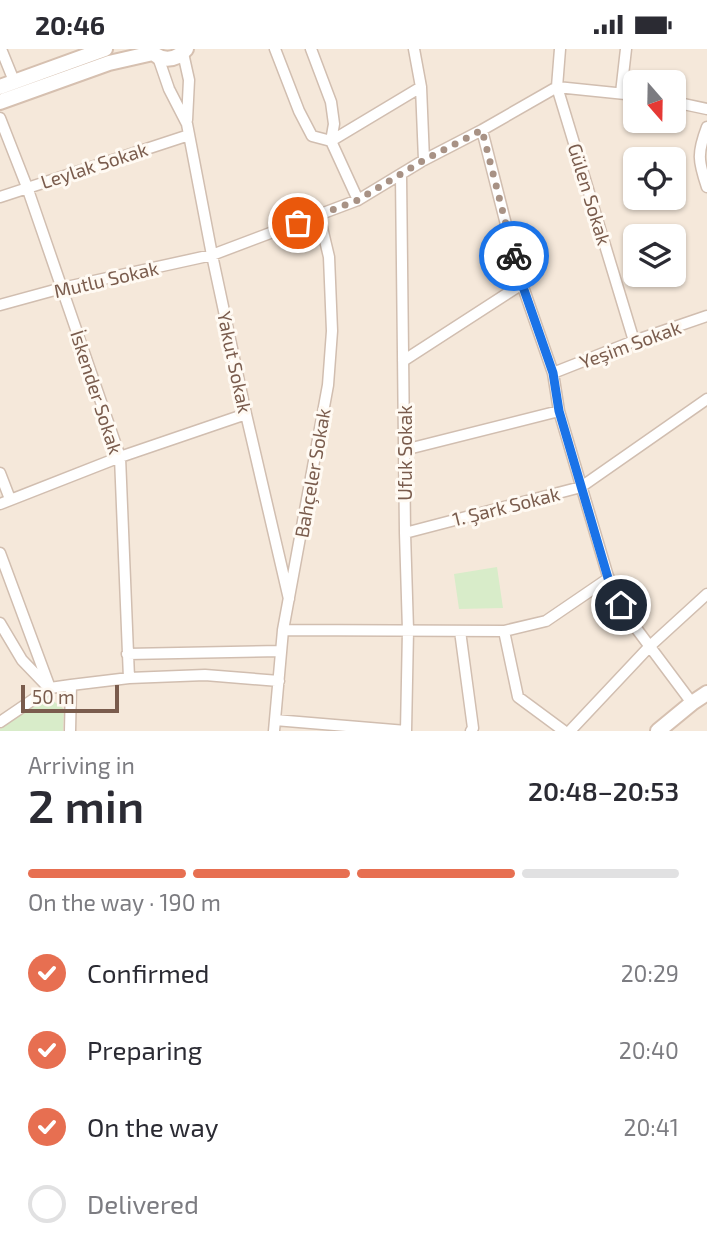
<!DOCTYPE html>
<meta charset="utf-8">
<style>
:root{--surface:#fff;--page:#f7f7f7;--text:#2b2b33;--muted:#7c7c81;--line:#e1e1e2;--accent:#e76f51}
body{margin:0;font-family:"Exo 2",sans-serif;background:var(--page);color:var(--text);height:100vh;display:flex;flex-direction:column;font-size:26px;white-space:nowrap}
*{box-sizing:border-box;margin:0}
p{font-size:23px;color:var(--muted)}
.icon{flex:none;width:38px;height:38px;fill:none;stroke:currentColor;stroke-width:2;stroke-linecap:round;stroke-linejoin:round}
.map{position:relative;height:682px;overflow:hidden}
.details{display:flex;flex-direction:column;background:var(--surface);flex:1}
.details>*{flex:none}
.needle{width:46px;rotate:160deg}
.fabs{position:absolute;left:623px;top:21px;display:grid;gap:14px}
.fabs a{display:grid;place-items:center;width:63px;height:63px;border-radius:10px;background:var(--surface);box-shadow:0 2px 5px #0004;font-size:35px}
.scale{position:absolute;left:21px;bottom:18px;width:98px;box-sizing:border-box;padding-left:7px;border:4px solid #7a5c4d;border-top:0;font-size:19px;line-height:24px;white-space:nowrap;color:#7a5c4d;-webkit-text-stroke:5px #fffaf3;paint-order:stroke}
.pin{position:absolute;display:grid;place-items:center;width:60px;height:60px;color:#fff;margin:-30px;border:4px solid #fff;border-radius:50%;box-shadow:0 2px 7px #0007}
.courier{position:absolute;display:grid;place-items:center;width:70px;height:70px;margin:-35px;border:5px solid #1a73e8;border-radius:50%;background:#fff;color:#222;box-shadow:0 2px 9px #0007}
.summary em{font-style:normal;font-weight:600}
.summary div{display:flex;flex-direction:column-reverse}
.summary{display:flex;align-items:center;justify-content:space-between;height:119px;padding:0 28px}
h1{font-size:46px;font-weight:600;line-height:52px}
.bar{display:grid;grid-template-columns:repeat(4,1fr);gap:10px 7px;align-content:center;height:84px;padding:0 28px}
.bar i{height:9px;border-radius:5px;background:var(--line)}
.bar .active{background:var(--accent)}
.bar p{grid-column:span 4}
ol{padding:0 28px;list-style:none}
li{display:flex;align-items:center;gap:21px;height:77px}
li p{margin-inline-start:auto}
li .icon{padding:7px;border-radius:50%;background:var(--accent);color:#fff;stroke-width:4}
li:last-child{color:var(--muted)}
li i{width:38px;height:38px;border:4px solid var(--line);border-radius:50%}
.status{display:flex;justify-content:space-between;align-items:center;height:49px;padding:0 35px;background:var(--surface);direction:ltr}
.status svg{height:19px;fill:currentColor}
.map>svg:first-child{display:block}
.residential{fill:#f5e8da;fill-rule:evenodd}
.green{fill:#d8ecc9}
.lines{fill:none;stroke-linecap:round;stroke-linejoin:round}
.street-casing{stroke:#d1beb0;stroke-width:13}
.secondary-casing{stroke:#d6c0b0;stroke-width:18}
.street{stroke:#fff;stroke-width:10}
.secondary{stroke:#fff;stroke-width:14}
.done{stroke:#a89285;stroke-width:7;stroke-dasharray:0 12.6}
.route{stroke:#1a73e8;stroke-width:9}
.labels{text-anchor:middle;dominant-baseline:central;stroke-width:6;stroke-linejoin:round;paint-order:stroke}
.street-label{font-size:19px;fill:#7a5c4d;stroke:#fffaf3}
</style>
<div class="status"><b>20:46</b><svg viewBox="0 0 49 12"><path d="M0 12V9h3v3zM5 12V6h3v6zM10 12V3h3v9zM15 12V0h3v12zM26 1h20v11H26zM47 4h2v5h-2z"/></svg></div>
<div class="map">
<svg width="707" height="682" viewBox="0 0 707 682">
<rect width="100%" height="100%" fill="#fdf6ec"/>
<path class="residential" d="M0,0H707V682H0ZM635,33H674V72H635ZM635,110H674V149H635ZM635,187H674V226H635Z"/>
<path class="green" d="M497,518L503,559L459,560L454,525Z
M48,648L64,660L63,682H0V680Z"/>
<g class="lines">
<g class="street-casing">
<path id="street" d="M1,0L14,32
M275,0L299,62L312,87L331,92L421,38
M311,0L331,53L334,75L331,92L358,151
M414,0L421,38L424,111
M560,0L557,38L634,292
M183,4L189,31L187,71
M158,8L169,40L187,75L212,206L246,365L289,550
M557,38L635,46
M621,44L626,0
M674,53L707,60
M0,69L27,138L120,408L129,629
M707,78C697,104 698,112 707,138
M482,81L513,203L522,235L553,324L559,362L612,541L630,571L692,654
M401,126L405,484L408,581L406,682
M0,148L189,86
M0,256L62,239L212,206L358,151L424,111L482,81L557,38
M403,312L522,235
M553,324L634,292L707,267
M404,401L559,362
M0,424L10,450
M0,455L120,408L246,365
M405,484L581,438L707,350
M0,504L50,639
M0,574L22,611L47,637
M283,581L504,582L546,572L609,529
M460,582L473,679L471,682
M504,582L518,648L564,682
M127,605L281,602
M275,671L406,682
M0,673L50,639L71,636L129,629L205,626L279,632
M70,682L71,636
M274,682L283,581L328,336L332,282L329,208L319,166
M570,682L650,597L707,545"/>
</g>
<g class="secondary-casing">
<path id="secondary" d="M149,0C160,13 175,13 186,0
M0,38L105,0
M0,53L109,14L153,4
M658,682L692,654L707,644"/>
</g>
<use href="#street" class="street"/>
<use href="#secondary" class="secondary"/>
</g>
<g class="lines">
<path class="done" d="M298,174L358,151L424,111L482,81L514,207"/>
<path class="route" d="M514,207L522,235L553,324L559,362L608,529L612,541L621,556"/>
</g>
<g class="labels">
<g class="street-label">
<text transform="translate(94 116) rotate(-18)">Leylak Sokak</text>
<text transform="translate(590 145) rotate(73)">Gülen Sokak</text>
<text transform="translate(106 230) rotate(-13)">Mutlu Sokak</text>
<text transform="translate(630 295) rotate(-20)">Yeşim Sokak</text>
<text transform="translate(235 313) rotate(78)">Yakut Sokak</text>
<text transform="translate(97 343) rotate(72)">İskender Sokak</text>
<text transform="translate(404 404) rotate(-90)">Ufuk Sokak</text>
<text transform="translate(312 424) rotate(-80)">Bahçeler Sokak</text>
<text transform="translate(506 457) rotate(-14)">1. Şark Sokak</text>
</g>
</g>
</svg>
<div class="fabs">
<a><svg class="needle" viewBox="-14 -14 28 28"><path d="M0-13l5 13h-10z" fill="#e53935"/><path d="M0 13l5-13h-10z" fill="#7c7c81"/></svg></a>
<a><svg class="icon" aria-label="locate" viewBox="0 0 24 24"><circle cx="12" cy="12" r="6"/><path d="M12 2v4M12 18v4M2 12h4M18 12h4"/></svg></a>
<a><svg class="icon" aria-label="layers" viewBox="0 0 24 24"><path d="M12 4l9 5-9 5-9-5zM3 14l9 5 9-5"/></svg></a>
</div>
<div class="scale">50 m</div>
<div class="pin" style="left:298px;top:174px;background:#ea580c"><svg class="icon" aria-label="bag" viewBox="0 0 24 24"><path d="M5 8h14l-1 12H6zM9 8a3 3 0 0 1 6 0"/></svg></div>
<div class="pin" style="left:621px;top:556px;background:#1f2937"><svg class="icon" aria-label="home" viewBox="0 0 24 24"><path d="M3 11l9-7 9 7M6 9v11h12V9"/></svg></div>
<div class="courier" style="left:514px;top:207px"><svg class="icon" aria-label="bike" viewBox="0 0 24 24"><circle cx="6" cy="16" r="4"/><circle cx="18" cy="16" r="4"/><path d="M6 16l4-8h5l3 8M10 8l3 8H6M13 5h3"/></svg></div>
</div>
<section class="details">
<div class="summary"><div><h1>2 min</h1><p>Arriving in</p></div><em>20:48–20:53</em></div>
<div class="bar"><i class="active"></i><i class="active"></i><i class="active"></i><i></i><p>On the way · 190 m</p></div>
<ol>
<li><svg class="icon" aria-label="check" viewBox="0 0 24 24"><path d="M5 12l5 5 9-10"/></svg>Confirmed<p>20:29</p></li>
<li><svg class="icon" aria-label="check" viewBox="0 0 24 24"><path d="M5 12l5 5 9-10"/></svg>Preparing<p>20:40</p></li>
<li><svg class="icon" aria-label="check" viewBox="0 0 24 24"><path d="M5 12l5 5 9-10"/></svg>On the way<p>20:41</p></li>
<li><i></i>Delivered</li>
</ol>
</section>
